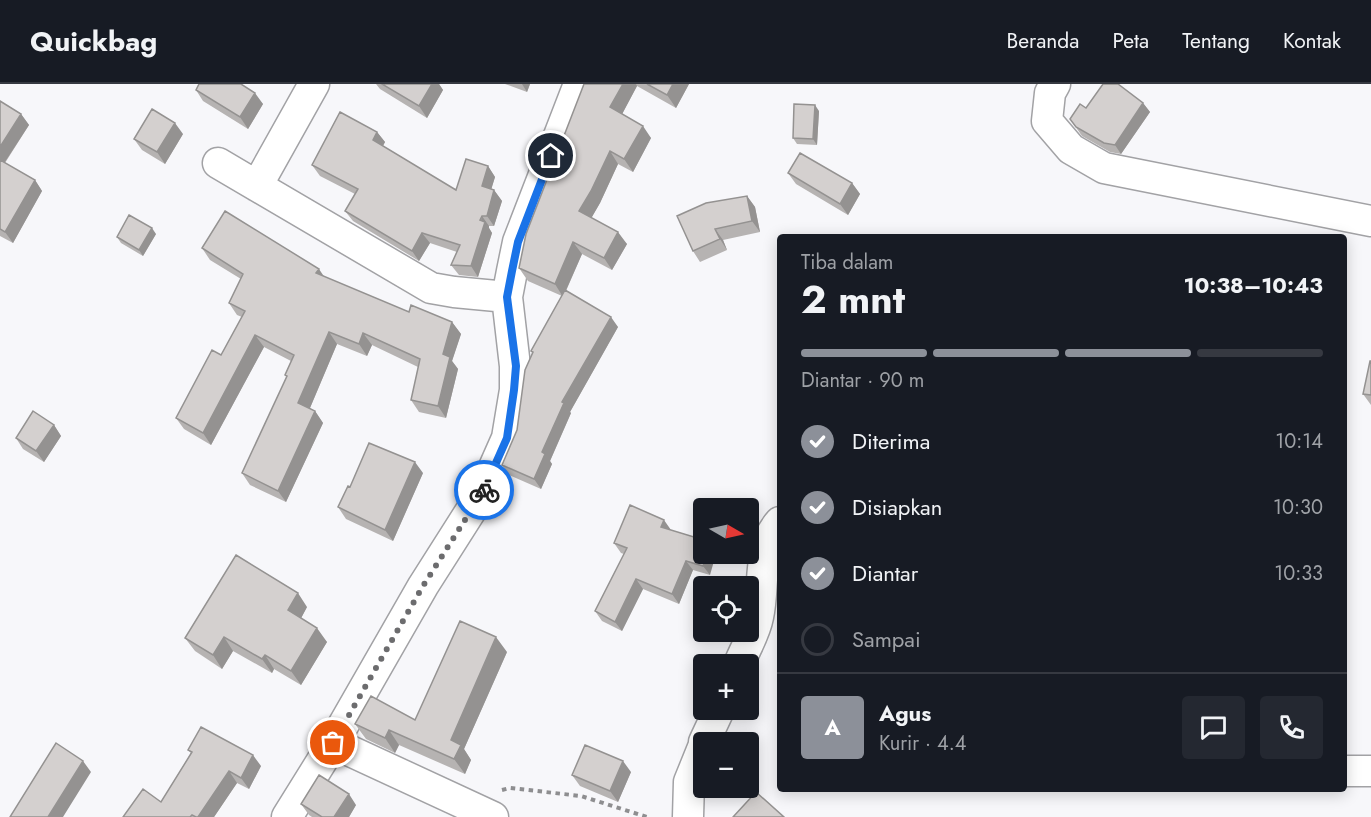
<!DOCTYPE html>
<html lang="id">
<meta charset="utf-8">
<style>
:root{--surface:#171b24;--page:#242831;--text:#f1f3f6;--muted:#9ea1a6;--line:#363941;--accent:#8c9099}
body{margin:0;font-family:Jost,sans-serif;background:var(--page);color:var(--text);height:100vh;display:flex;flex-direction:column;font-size:22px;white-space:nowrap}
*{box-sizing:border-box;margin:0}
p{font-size:20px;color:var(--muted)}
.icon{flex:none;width:33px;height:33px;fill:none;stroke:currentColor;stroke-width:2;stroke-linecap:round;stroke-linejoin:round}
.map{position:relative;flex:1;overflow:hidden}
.side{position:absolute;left:777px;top:150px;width:570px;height:558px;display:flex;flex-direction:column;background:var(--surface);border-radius:6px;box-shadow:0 3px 15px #0003}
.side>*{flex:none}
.needle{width:39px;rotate:99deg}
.controls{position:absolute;left:693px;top:414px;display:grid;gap:12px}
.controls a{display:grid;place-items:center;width:66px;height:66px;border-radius:6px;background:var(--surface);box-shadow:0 3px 15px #0003;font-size:30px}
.pin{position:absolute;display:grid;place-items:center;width:51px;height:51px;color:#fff;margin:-26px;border:3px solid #fff;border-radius:50%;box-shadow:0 2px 6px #0007}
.courier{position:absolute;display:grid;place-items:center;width:60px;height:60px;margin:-30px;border:4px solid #1a73e8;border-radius:50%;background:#fff;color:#222;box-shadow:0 2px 8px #0007}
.overview em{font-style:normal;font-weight:700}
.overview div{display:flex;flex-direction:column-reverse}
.overview{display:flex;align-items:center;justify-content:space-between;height:102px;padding:0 24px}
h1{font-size:39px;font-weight:700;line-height:45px}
.bar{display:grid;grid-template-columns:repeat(4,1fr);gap:9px 6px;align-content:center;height:72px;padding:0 24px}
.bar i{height:8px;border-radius:4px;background:var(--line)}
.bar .on{background:var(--accent)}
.bar p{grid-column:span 4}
.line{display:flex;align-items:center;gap:15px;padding:0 24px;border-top:2px solid var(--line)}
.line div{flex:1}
.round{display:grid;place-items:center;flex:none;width:63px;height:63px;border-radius:6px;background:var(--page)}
ol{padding:0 24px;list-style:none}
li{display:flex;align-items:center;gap:18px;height:66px}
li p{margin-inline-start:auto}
li .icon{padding:6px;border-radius:50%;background:var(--accent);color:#fff;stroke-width:4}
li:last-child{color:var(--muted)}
li i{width:33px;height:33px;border:3px solid var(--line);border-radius:50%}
header{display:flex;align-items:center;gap:36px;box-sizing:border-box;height:84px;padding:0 30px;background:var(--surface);border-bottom:2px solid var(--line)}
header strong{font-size:28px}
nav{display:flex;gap:33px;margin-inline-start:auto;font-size:21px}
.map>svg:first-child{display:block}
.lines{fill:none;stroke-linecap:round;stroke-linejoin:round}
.minor-casing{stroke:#a2a2a5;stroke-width:33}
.path{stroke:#8e8e90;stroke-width:4;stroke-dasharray:4.5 4.5;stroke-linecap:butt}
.minor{stroke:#fff;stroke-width:30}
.wall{fill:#b6b3b2}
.shaded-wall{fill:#949291}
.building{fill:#d4d0cf;stroke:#949291;stroke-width:1.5}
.done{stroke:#6c6c6e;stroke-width:6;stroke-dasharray:0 10.8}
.route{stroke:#1a73e8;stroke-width:8}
</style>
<header>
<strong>Quickbag</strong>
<nav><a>Beranda</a><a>Peta</a><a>Tentang</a><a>Kontak</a></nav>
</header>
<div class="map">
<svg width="1371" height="733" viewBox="0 0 1371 733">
<rect width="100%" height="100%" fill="#f7f7fa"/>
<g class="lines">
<g class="minor-casing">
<path id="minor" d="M1055,0L1050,9L1047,37L1071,65L1104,84L1371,137
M218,79L431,204L454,208L507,213
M257,102L314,0
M739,580C745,565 755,549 758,533C765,502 757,463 780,438
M704,658L719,626
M333,659L493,733
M1344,687H1371
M287,733L333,659L423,502L484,406L507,354L515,306V282L507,213L512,187L518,158L579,0
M688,733L689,698L704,661"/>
</g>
<path class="path" d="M502,706L510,704L581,712L647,733"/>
<use href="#minor" class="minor"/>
</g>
<path class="wall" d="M376,0H439L443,6L427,34L380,5Z
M505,0H530L527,8Z
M584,0H689L676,24L637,2L622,30L651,54L633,88L618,80L600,119L591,134L627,160L612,186L582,170L566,207L618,243L570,328L571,329L550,377L552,380L541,405L509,391L502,381L517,346L532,269L531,267L562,212L528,197L519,184Z
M242,1L263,20L248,45L203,17L196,6Z
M0,17L21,30L29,41L5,79L35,96L42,107L13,159L0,152Z
M1143,19L1150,28L1121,70L1110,68L1082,52L1070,35L1086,24Z
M819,27L817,61L797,60L793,54Z
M377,48L385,58L383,62L456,106L488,82L495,93L491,105L494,106L502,117L494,142H489V144L492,149L478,193L459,191L451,181L457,168L430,159L419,177L353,137L345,127L355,110L320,92L312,81Z
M183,50L165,80L142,66L134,55Z
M788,89L852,99L860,110L848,131L796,100Z
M747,112L755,123L760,148L723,156L727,166L700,178L693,167Z
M156,150L143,172L121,159L117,153Z
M202,164L325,193L409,228L452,238L461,250L452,277L458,285L446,334L419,328L411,316L418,283L372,261L367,272L337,260L310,324L315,327L323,339L286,418L250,401L242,389L287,294L285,291L291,277L264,263L211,361L184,345L176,334L221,271L242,233L237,231L229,219L241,195L210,176Z
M1371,277V321L1363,310Z
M54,341L61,352L44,378L23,365L16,354Z
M423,389L393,457L346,435L338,423L350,403Z
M671,446L704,456L710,491L693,486L679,520L643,505L622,547L602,537L595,527L624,470L621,469L614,459Z
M307,523L301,534L327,558L301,601L274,585L272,589L233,567L222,585L195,567L185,554Z
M507,568L464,665L471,676L465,690L399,661L395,669L366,655L355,640L415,636Z
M188,666L261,682L249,705L237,699L214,733H123L161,718L191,669Z
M631,688L618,718L580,702L572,691Z
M301,720L356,721L349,733H312L309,731Z"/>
<path class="shaded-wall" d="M432,0H439L443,6L427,34L419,22Z
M522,0H530L527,8Z
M623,0H636L637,2L619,36L610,23Z
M673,0H689L676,24L667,11Z
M255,9L263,20L248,45L240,33Z
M1143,19L1150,28L1121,70L1115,61Z
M815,21L819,27L817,61L813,55Z
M21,30L29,41L1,84L0,82V63Z
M175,39L183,50L165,80L157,68Z
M643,42L651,54L633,88L624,75Z
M377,48L385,58L380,67L373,56Z
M610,67L618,80L600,119L588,140L579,127Z
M488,82L495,93L489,113L482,102Z
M35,96L42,107L13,159L5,148Z
M852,99L860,110L848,131L840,120Z
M494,106L502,117L494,142L487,132Z
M747,112L755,123L760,148L752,137Z
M482,132L489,142V144L492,149L478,193L471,182Z
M152,144L156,150L143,172L139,166Z
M715,145L723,156L727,166L720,155Z
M618,148L627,160L612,186L604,174Z
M422,149L430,159L419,177L412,167Z
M573,158L582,170L563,213L555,200Z
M319,185L327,197L316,189Z
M611,233L618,243L570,328L571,329L550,377L552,380L541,405L534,395L542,368L562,318Z
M452,238L461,250L452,277L458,285L446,334L438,322L443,270Z
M329,248L337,260L307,331L298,319Z
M363,249L372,261L367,272L359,260Z
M255,251L264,263L211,361L203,349Z
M315,327L323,339L286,418L278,407Z
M54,341L61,352L44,378L36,367Z
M415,378L423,389L393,457L385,446Z
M664,436L671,446L661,443Z
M707,470H716L710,491L703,482Z
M686,477L693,486L679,520L672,510Z
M636,495L643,505L622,547L615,538Z
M298,509L307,523L298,540L288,526Z
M317,544L327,558L301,601L291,587Z
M224,553L233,567L222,585L213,571Z
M496,553L507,568L464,665L471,676L465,690L454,675L451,656Z
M265,571L274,585L272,589L262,575Z
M389,646L399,661L395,669L385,654Z
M253,671L261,682L249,705L241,694Z
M83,677L91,688L63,733H48Z
M623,677L631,688L618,718L610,707Z
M229,687L237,699L214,733H198Z
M349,710L356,721L349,733H334Z"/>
<path class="building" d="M199,0H241L255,9L240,33L196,6Z
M382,0H432L419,22Z
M584,0H623L610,23L643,42L624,75L610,67L591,107L579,127L618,148L604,174L573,158L555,200L519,184L526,150Z
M647,0H673L667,11Z
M1103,0H1118L1143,19L1115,61L1104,59L1076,43L1070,35L1080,20L1086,24Z
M0,17L21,30L0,63Z
M794,20L815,21L813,55L793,54Z
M152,25L175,39L157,68L134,55Z
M340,28L377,48L373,56L456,106L466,75L488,82L482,102L494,106L487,132H482L480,136L485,138L471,182L451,181L460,161L422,149L412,167L345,127L358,105L312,81Z
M800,69L852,99L840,120L788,89Z
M0,76L35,96L5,148L0,145Z
M747,112L752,137L715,145L720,155L693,167L677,132L706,119Z
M225,127L319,185L316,189L409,228L411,221L452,238L443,270L450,273L438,322L411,316L420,275L363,249L359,260L329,248L298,319L315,327L278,407L242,389L287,292L285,291L294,271L255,251L203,349L176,334L212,266L221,271L245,227L229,219L243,190L202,164Z
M129,131L152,144L139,166L117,153Z
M565,206L611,233L562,318L564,319L542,368L545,370L534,395L502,381L517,346L525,286L533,268L531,267Z
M1370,277H1371V311L1363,310Z
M33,327L54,341L36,367L16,354Z
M369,359L415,378L385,446L338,423L348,402L350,403Z
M630,421L664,436L661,443L704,456V470H707L703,482L686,477L672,510L636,495L615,538L595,527L627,464L614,459Z
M236,471L298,509L288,526L317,544L291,587L265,571L262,575L224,553L213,571L185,554Z
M460,537L496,553L451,656L461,661L454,675L389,646L385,654L355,640L371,612L415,636Z
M201,643L253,671L241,694L229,687L198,733H196L192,731L190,733H123L143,705L161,718L192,668L188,666Z
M56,659L83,677L48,733H10Z
M585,661L623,677L610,707L572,691Z
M319,691L349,710L334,733H322L301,720Z
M756,708L784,733H733Z"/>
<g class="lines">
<path class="done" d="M333,659L423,502L484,406"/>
<path class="route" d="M484,406L507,354L514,306L516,282L507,213L512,187L518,158L551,72"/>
</g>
</svg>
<div class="controls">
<a><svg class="needle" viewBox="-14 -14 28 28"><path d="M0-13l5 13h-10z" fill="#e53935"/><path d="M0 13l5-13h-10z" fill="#9ea1a6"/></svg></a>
<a><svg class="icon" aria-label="locate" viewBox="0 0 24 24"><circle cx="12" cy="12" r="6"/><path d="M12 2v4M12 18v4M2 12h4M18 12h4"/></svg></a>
<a>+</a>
<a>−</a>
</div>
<div class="pin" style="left:333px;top:659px;background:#ea580c"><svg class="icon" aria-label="bag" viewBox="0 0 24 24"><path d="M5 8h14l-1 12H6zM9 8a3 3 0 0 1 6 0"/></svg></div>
<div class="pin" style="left:551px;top:72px;background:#1f2937"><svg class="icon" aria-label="home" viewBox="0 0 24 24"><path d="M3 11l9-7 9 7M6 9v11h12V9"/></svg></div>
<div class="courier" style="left:484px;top:406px"><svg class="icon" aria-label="bike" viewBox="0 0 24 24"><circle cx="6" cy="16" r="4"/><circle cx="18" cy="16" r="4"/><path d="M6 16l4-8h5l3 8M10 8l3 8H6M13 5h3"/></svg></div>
<section class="side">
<div class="overview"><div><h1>2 mnt</h1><p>Tiba dalam</p></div><em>10:38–10:43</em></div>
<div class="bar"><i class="on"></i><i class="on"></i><i class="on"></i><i></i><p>Diantar · 90 m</p></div>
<ol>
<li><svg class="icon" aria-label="check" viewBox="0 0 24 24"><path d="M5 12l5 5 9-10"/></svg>Diterima<p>10:14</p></li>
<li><svg class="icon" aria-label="check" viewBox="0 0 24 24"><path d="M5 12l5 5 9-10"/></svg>Disiapkan<p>10:30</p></li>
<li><svg class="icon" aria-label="check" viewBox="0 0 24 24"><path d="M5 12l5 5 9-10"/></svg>Diantar<p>10:33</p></li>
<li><i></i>Sampai</li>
</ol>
<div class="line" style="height:108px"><b class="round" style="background:var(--accent);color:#fff">A</b><div><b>Agus</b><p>Kurir · 4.4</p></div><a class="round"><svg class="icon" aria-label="chat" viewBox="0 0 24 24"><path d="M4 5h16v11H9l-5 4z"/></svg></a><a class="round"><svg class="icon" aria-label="phone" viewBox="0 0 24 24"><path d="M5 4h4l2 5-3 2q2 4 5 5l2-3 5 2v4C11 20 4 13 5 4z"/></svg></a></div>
</section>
</div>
